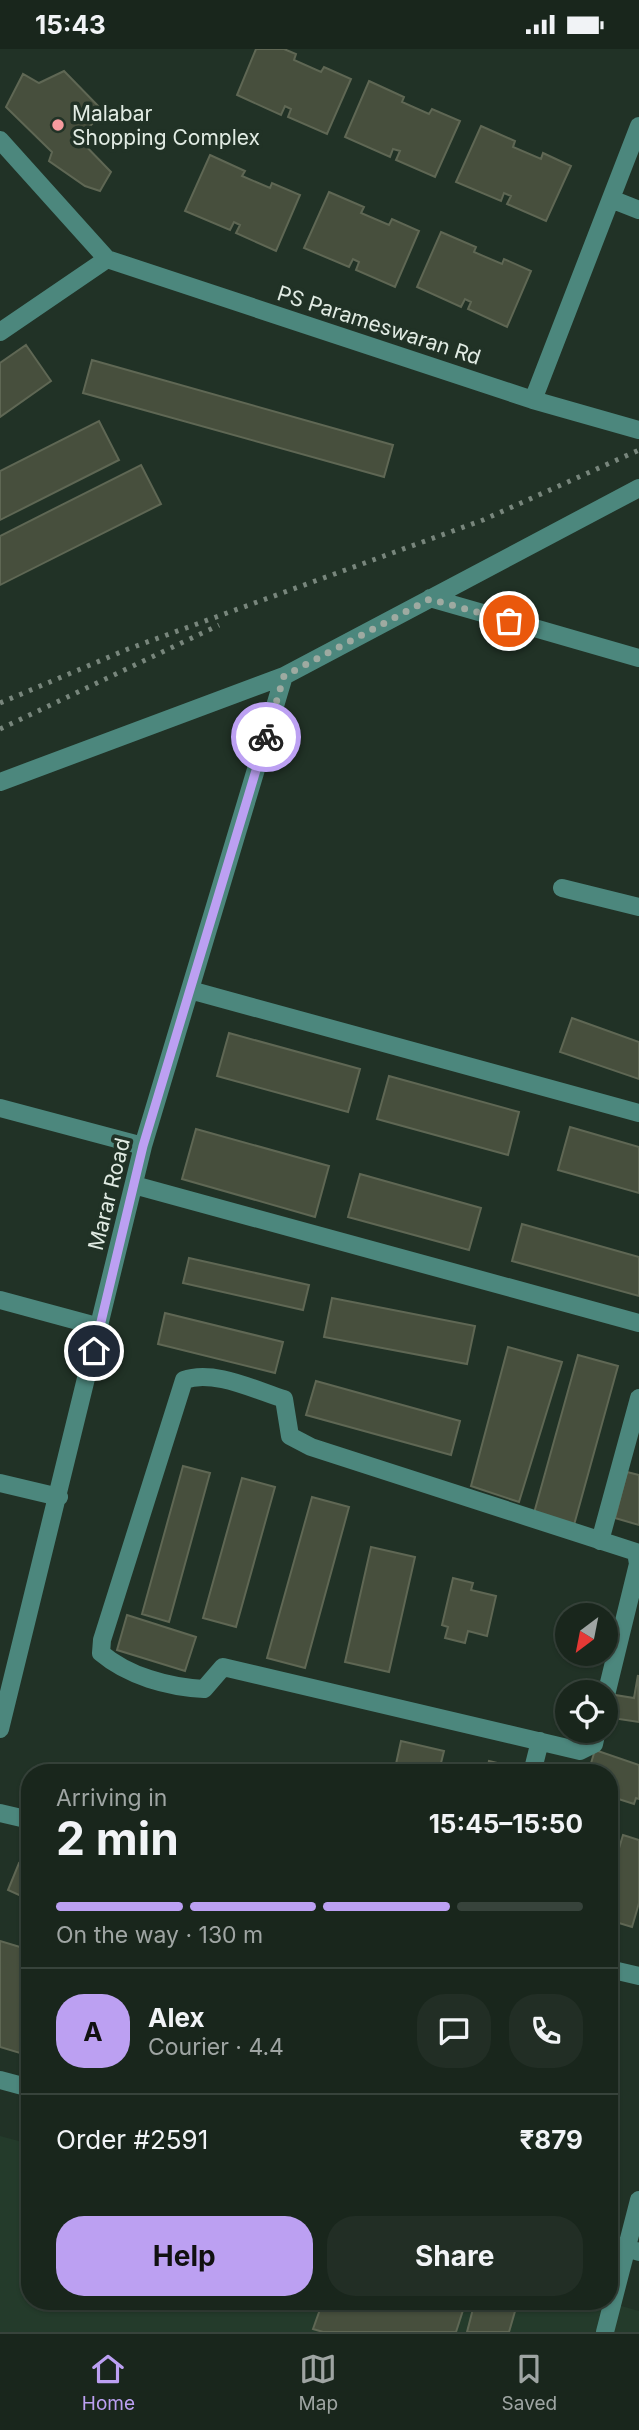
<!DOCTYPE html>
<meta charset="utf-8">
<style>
:root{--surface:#19261c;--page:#222e25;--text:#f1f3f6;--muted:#9fa5a3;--line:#37433b;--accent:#bca0f2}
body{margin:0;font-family:Inter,sans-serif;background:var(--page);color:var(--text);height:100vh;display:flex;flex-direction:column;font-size:26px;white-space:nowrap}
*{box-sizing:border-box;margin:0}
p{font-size:23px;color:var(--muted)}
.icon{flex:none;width:38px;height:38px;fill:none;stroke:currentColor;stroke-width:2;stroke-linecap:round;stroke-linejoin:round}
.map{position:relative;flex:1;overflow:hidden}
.drawer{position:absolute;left:21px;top:1715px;width:597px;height:546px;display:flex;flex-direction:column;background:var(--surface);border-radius:28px;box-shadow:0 2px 5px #0004,0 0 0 2px var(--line)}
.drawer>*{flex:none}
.needle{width:46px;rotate:212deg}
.fabs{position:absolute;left:555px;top:1554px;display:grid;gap:14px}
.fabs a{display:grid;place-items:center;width:63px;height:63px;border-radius:50%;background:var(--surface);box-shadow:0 2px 5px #0004,0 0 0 2px var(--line);font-size:35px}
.pin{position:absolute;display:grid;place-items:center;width:60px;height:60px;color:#fff;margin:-30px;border:4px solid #fff;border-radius:50%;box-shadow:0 2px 7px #0007}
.courier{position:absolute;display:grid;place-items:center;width:70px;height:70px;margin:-35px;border:5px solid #bca0f2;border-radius:50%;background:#fff;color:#222;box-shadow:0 2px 9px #0007}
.head em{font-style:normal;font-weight:700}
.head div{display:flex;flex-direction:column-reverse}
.head{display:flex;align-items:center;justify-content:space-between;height:119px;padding:0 35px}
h1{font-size:46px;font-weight:700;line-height:52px}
.bar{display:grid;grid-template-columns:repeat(4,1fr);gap:10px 7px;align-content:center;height:84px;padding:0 35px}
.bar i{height:9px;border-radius:5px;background:var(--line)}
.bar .active{background:var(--accent)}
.bar p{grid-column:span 4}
.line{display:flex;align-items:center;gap:18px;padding:0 35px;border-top:2px solid var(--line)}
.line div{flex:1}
.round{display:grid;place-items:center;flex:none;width:74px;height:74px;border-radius:28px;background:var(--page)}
.primary-button{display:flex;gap:14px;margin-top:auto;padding:14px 35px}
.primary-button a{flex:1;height:80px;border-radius:28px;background:var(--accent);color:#111;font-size:28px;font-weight:700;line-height:80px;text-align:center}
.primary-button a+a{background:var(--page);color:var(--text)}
.status{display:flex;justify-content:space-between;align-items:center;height:49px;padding:0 35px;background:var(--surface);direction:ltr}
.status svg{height:19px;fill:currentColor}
.dock{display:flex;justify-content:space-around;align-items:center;height:98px;border-top:2px solid var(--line);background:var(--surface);font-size:19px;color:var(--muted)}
.dock a{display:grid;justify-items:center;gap:4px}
.dock .active{color:var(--accent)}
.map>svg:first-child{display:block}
.built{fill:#243b2b}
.building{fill:#474f3d;stroke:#5f6754;stroke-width:2}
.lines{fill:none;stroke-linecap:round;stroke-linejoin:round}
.minor{stroke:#4c877d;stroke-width:18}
.rail{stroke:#78867c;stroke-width:5;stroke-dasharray:3.5 7;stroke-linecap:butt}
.done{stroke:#9eaaa1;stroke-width:7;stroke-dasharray:0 12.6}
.route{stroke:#bca0f2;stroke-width:9}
.poi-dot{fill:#f59b9e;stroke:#213226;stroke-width:2.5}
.labels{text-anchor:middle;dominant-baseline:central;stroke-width:7;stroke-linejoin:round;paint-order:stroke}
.poi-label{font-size:21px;fill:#e1ebe3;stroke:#213226;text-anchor:start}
.street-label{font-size:21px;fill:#e1ebe3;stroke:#213226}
</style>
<div class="status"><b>15:43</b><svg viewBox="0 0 49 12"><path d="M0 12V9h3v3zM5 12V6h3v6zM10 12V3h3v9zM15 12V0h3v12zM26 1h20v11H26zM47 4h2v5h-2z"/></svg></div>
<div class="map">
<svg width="639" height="2283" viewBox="0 0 639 2283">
<rect width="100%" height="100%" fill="#213226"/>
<path class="built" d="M0,2087L30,2095V2252H604L639,2262V2283H0Z"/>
<path class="building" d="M256,0H284L296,5L294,11L321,23L324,18L351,30L327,85L288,68L291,60L285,57L281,66L237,46Z
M64,22L104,63L78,89L111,123L100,142L85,137L49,112L52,103L6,58L23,25L39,34Z
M369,32L404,48L402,53L429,65L432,60L460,72L435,128L396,111L400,102L393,100L390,108L345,88Z
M481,77L515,92L513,98L541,110L543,104L571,117L546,172L507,155L511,147L504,144L501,152L456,133Z
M210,106L245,122L242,127L270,139L272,134L300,146L276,202L236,184L240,176L234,173L230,181L185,162Z
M329,143L364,158L361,164L389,176L392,170L419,182L395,238L356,221L359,213L353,210L349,218L304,199Z
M441,183L476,198L474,203L502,215L504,210L531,222L507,278L468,260L471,253L465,250L461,258L417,238Z
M26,296L51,332L0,368V314Z
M92,311L393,396L384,428L83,344Z
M99,372L119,411L0,471V422Z
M141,416L161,455L0,536V487Z
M572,969L639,993V1030L560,1003Z
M229,984L360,1020L348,1063L217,1027Z
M389,1027L519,1063L508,1106L377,1070Z
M570,1078L639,1098V1144L558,1121Z
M196,1080L329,1117L315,1168L182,1130Z
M360,1125L481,1159L469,1201L348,1168Z
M522,1175L639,1208V1247L512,1212Z
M189,1209L309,1236L303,1261L183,1234Z
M332,1249L475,1277L467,1315L324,1288Z
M165,1264L283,1293L275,1324L158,1295Z
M508,1298L562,1313L519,1453L471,1437Z
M578,1306L618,1317L574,1476L534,1464Z
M316,1332L460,1372L451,1406L306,1366Z
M183,1417L210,1424L169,1573L142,1565Z
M627,1423L639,1426V1476L615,1469Z
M242,1429L275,1438L236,1578L203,1569Z
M312,1448L349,1458L305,1619L267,1609Z
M371,1498L415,1508L389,1623L345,1613Z
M453,1529L473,1534L471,1541L496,1547L487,1587L468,1582L465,1594L445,1589L448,1578L442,1576Z
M127,1566L196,1588L185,1622L117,1601Z
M638,1626L639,1673L612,1669L615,1646L634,1649Z
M401,1692L444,1702L441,1714L481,1724H394Z
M595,1701L639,1716V1750L636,1749L634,1755L609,1747V1724H588Z
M489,1712L522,1720L521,1724H486Z
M623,1786L639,1791V1854L632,1878L609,1871V1833Z
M19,1814L30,1819V1851L8,1841Z
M0,1892L30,1901V2007L0,1998Z
M323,2252H466L456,2283H323L313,2280Z
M475,2252H518L509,2283H467Z"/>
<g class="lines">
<path class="minor" d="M0,91L107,210L533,351L639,381
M611,150L639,161
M0,283L107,210
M533,351L639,77
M430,549L639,609
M0,733L284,627L639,439
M562,839L639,858
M190,941L639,1064
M0,1059L143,1097
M134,1136L639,1274
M0,1251L100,1278
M0,1434L59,1448
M600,1492L639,1349
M0,1680L143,1097L284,627
M597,1682L594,1695L580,1702L223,1618L204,1640C168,1638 128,1627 101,1604L102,1591L184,1331C213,1320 255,1341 284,1350L290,1387L311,1398L636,1503L638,1515L606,1646
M532,1724L540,1692
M0,1764L30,1771
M609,1920L639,1927
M0,2031L30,2039
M609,2194L639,2203
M605,2283L639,2151"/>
<path class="rail" d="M0,654L128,600L483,471L639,401
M0,680L219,576"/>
</g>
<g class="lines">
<path class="done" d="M266,688L284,627L430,550L509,572"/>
<path class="route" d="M94,1302L143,1097L266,688"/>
</g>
<circle class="poi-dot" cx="58" cy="76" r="7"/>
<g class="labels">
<g class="poi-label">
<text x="72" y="64">Malabar<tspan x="72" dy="24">Shopping Complex</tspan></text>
</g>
<g class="street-label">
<text transform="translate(379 276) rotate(18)">PS Parameswaran Rd</text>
<text transform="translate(109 1145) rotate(-76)">Marar Road</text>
</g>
</g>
</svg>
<div class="fabs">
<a><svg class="needle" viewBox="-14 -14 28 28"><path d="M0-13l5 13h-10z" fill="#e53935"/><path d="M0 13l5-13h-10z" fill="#9fa5a3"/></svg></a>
<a><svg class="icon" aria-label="locate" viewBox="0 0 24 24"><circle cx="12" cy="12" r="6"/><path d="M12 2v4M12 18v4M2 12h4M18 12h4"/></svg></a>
</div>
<div class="pin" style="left:509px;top:572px;background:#ea580c"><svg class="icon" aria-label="bag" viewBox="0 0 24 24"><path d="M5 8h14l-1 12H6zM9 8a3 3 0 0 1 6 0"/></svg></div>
<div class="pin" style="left:94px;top:1302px;background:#1f2937"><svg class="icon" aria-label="home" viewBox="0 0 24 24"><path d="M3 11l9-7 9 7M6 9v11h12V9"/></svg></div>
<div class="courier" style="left:266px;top:688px"><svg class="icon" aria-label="bike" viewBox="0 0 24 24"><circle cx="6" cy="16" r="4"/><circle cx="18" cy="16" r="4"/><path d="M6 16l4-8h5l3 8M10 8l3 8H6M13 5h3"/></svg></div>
<section class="drawer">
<div class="head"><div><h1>2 min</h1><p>Arriving in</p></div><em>15:45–15:50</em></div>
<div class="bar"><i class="active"></i><i class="active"></i><i class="active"></i><i></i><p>On the way · 130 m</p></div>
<div class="line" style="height:126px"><b class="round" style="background:var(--accent);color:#111">A</b><div><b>Alex</b><p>Courier · 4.4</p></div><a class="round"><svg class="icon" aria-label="chat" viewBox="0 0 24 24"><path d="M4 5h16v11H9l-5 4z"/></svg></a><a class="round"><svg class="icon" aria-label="phone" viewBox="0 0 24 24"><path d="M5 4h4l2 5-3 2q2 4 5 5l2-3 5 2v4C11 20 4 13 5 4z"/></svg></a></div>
<div class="line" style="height:91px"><div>Order #2591</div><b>₹879</b></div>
<div class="primary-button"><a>Help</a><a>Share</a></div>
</section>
</div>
<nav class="dock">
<a class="active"><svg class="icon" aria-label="home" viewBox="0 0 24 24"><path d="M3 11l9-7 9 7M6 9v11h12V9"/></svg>Home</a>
<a><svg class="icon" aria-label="map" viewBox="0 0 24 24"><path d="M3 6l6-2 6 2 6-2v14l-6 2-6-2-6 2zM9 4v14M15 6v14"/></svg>Map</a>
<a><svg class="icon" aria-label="saved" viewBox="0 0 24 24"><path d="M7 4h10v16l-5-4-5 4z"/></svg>Saved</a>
</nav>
